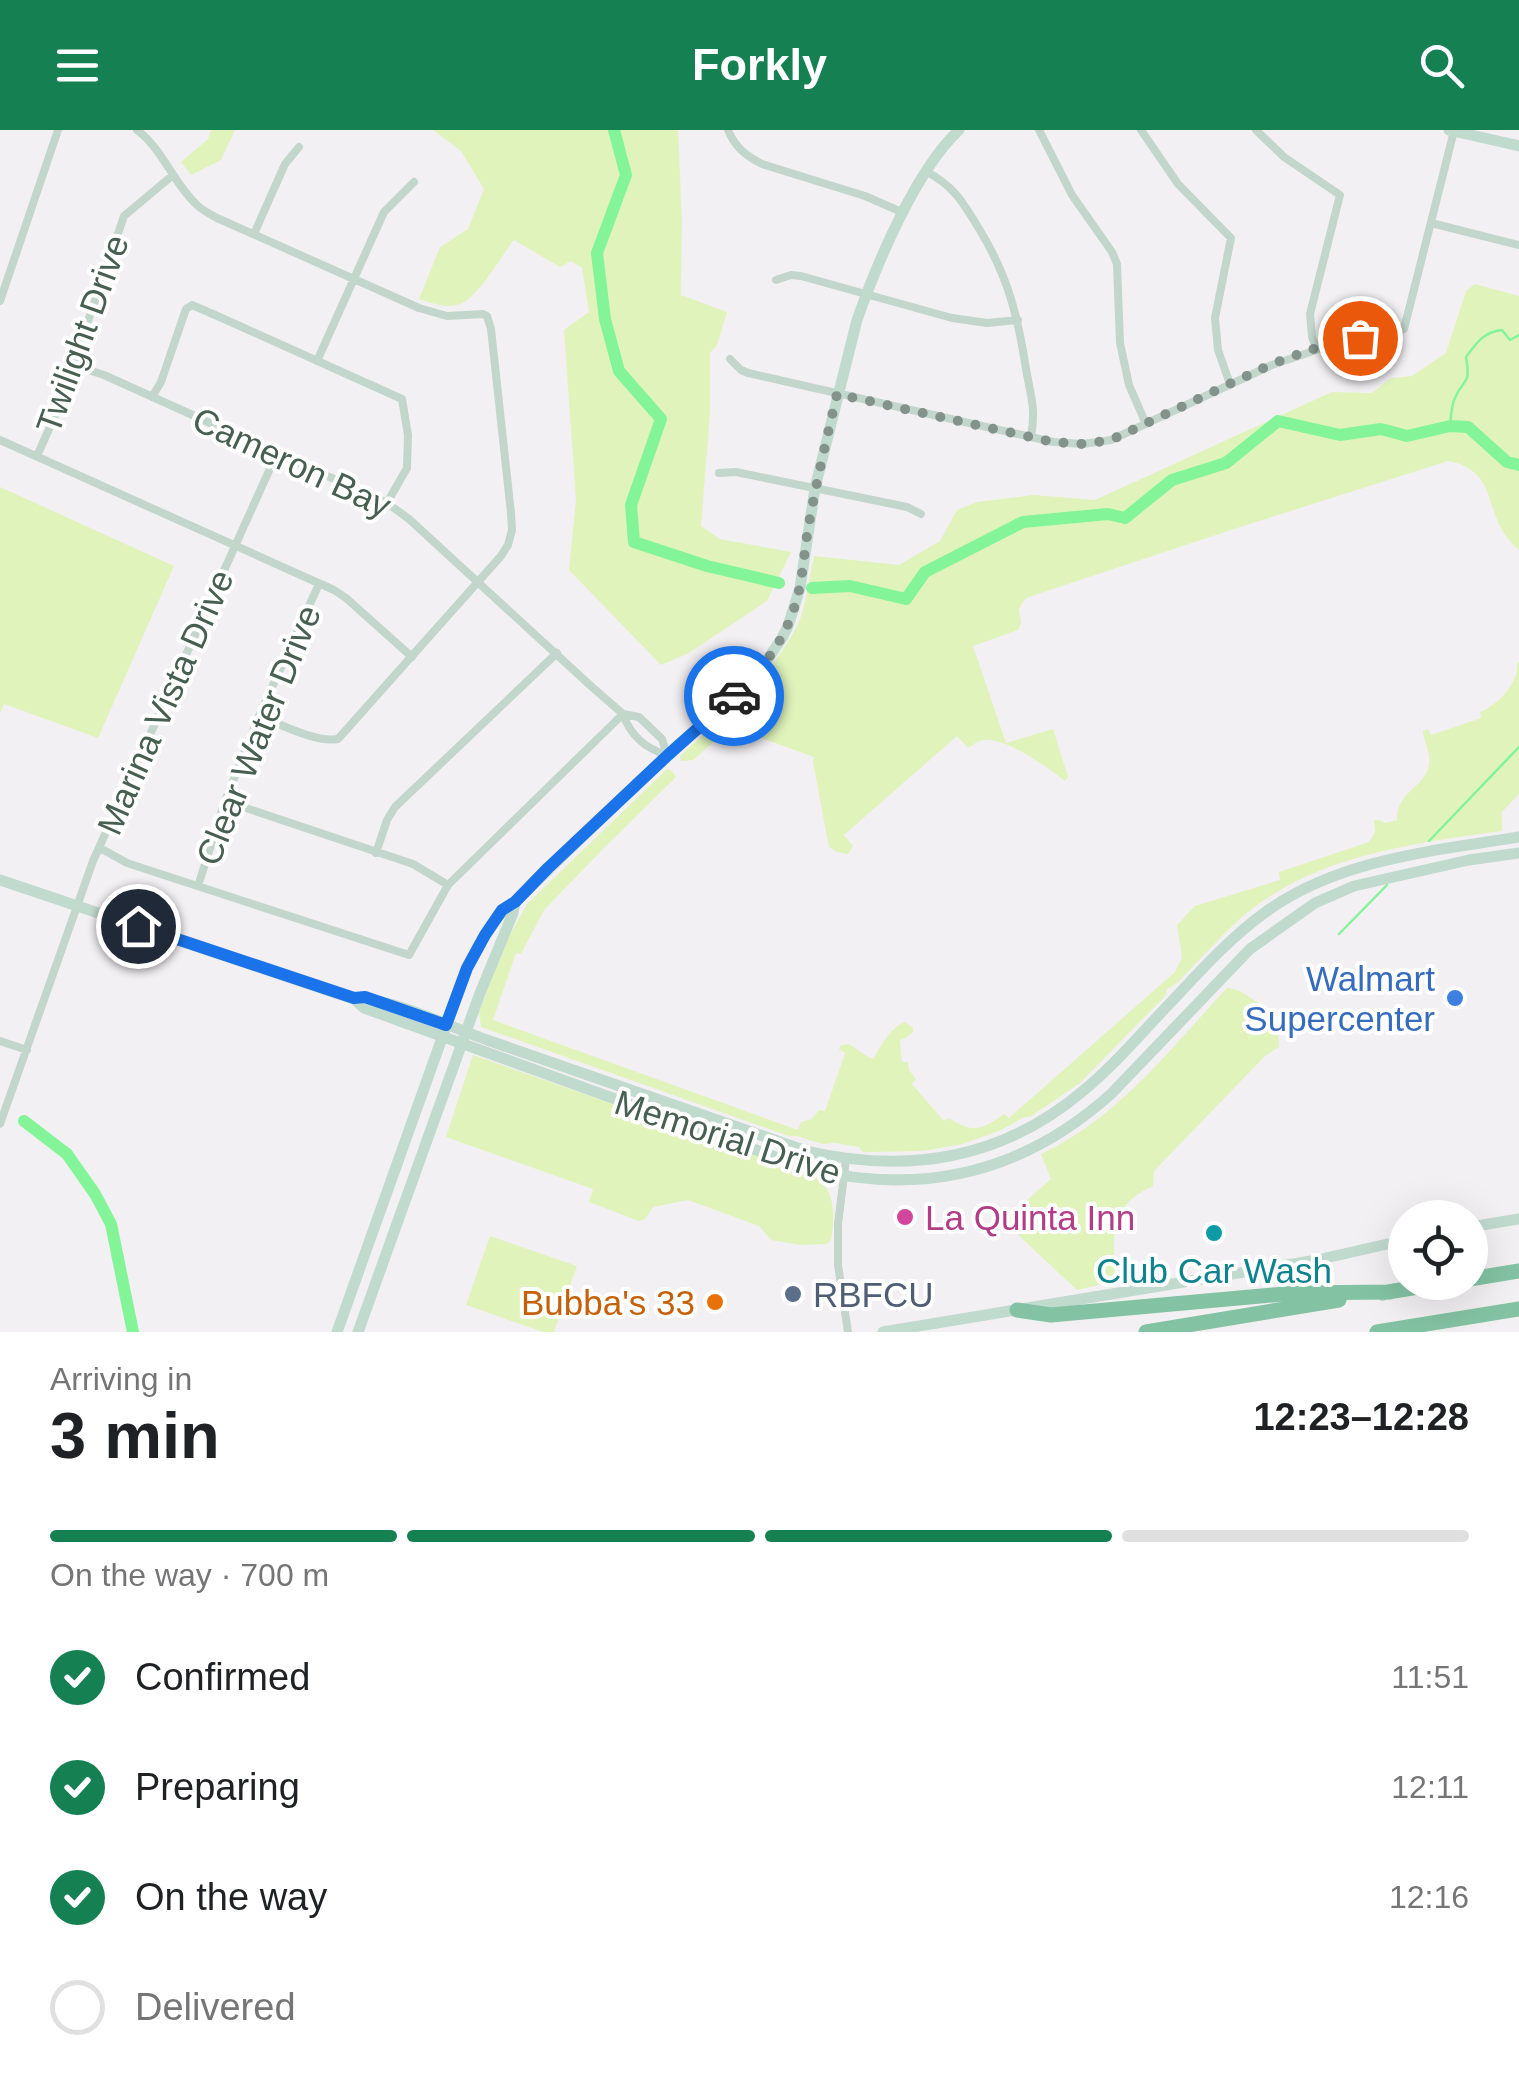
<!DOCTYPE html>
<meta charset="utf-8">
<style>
:root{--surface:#fff;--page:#f6f6f6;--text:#202124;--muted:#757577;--line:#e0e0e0;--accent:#158051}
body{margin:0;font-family:Helvetica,sans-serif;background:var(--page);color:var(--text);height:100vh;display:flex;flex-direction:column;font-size:38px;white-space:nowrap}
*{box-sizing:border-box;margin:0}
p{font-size:32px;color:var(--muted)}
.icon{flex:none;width:55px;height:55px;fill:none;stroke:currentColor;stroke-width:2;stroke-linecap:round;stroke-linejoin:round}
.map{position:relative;height:1202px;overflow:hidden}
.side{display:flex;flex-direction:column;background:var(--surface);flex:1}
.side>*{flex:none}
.fabs{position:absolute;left:1388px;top:1070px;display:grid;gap:20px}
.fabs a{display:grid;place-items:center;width:100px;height:100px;border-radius:50%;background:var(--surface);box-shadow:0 10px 40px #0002;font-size:50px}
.pin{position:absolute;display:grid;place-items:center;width:85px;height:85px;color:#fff;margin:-42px;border:5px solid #fff;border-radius:50%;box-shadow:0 2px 10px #0007}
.courier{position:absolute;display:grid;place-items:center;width:100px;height:100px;margin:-50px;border:8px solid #1a73e8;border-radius:50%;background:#fff;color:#222;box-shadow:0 2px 12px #0007}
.head em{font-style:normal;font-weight:700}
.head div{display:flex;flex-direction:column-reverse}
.head{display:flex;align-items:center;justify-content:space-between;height:170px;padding:0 50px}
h1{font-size:65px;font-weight:700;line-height:75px}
.bar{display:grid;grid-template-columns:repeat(4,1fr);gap:15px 10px;align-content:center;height:120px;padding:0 50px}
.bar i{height:12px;border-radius:8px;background:var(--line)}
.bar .current{background:var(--accent)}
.bar p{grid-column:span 4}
ol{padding:0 50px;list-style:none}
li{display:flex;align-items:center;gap:30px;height:110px}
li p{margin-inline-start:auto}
li .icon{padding:10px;border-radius:50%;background:var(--accent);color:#fff;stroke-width:4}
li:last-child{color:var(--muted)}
li i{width:55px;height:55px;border:5px solid var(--line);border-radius:50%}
header{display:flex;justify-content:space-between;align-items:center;height:130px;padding:0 50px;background:var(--accent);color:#fff;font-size:45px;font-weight:700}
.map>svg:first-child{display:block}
.green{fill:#dff3bb}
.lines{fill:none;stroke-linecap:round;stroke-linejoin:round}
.stream{stroke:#84f499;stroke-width:2.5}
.river{stroke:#84f499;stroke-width:12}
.street{stroke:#c2d6cb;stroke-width:8}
.secondary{stroke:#c1dace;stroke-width:11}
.highway{stroke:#83c3a3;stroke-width:15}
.done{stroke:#83928a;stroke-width:10;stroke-dasharray:0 18}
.route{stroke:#1a73e8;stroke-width:12}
.shop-dot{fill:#3f7fe0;stroke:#fff;stroke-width:4}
.hotel-dot{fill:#d1479c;stroke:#fff;stroke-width:4}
.culture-dot{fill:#0f9aa8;stroke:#fff;stroke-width:4}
.service-dot{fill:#5c6f8a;stroke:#fff;stroke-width:4}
.food-dot{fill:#e8710a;stroke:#fff;stroke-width:4}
.labels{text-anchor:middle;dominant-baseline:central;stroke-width:8;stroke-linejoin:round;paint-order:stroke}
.street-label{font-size:35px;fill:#465f51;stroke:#fff}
.shop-label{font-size:35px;fill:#366cbe;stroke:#fff;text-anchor:end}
.hotel-label{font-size:35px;fill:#b23c85;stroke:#fff;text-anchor:start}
.culture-label{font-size:35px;fill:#0d838f;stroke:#fff}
.service-label{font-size:35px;fill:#4e5e75;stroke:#fff;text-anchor:start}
.food-label{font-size:35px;fill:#c56008;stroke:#fff;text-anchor:end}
</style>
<header><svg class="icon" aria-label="menu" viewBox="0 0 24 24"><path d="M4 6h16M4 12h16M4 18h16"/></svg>Forkly<svg class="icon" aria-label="search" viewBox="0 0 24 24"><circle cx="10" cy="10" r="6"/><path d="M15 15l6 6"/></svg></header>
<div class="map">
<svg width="1519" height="1202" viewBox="0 0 1519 1202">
<rect width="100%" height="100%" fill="#f3f0f3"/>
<path class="green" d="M211,0H235L221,30L191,45L181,32L208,9Z
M433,0H678L682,90L681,165L727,182L717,215L710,223V283L701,396L720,409L791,422L767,471L689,523L661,535L569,440L576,370L564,200L589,182L582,138L571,131L560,137L514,110C502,125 477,169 460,174C446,179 432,173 419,169L440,117L468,99L484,59L461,21Z
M1475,154L1519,166V420C1480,389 1503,341 1448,331L1234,399L1026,468L1019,478L1021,493L1018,500L973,516L1006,613L1053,599L1068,647L1065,651C1048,638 1005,606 983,610C977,611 973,615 968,618L957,606L844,705L853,716L848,724L837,722L829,717L813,632L814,627L731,597L693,630L681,631L680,626C723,586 771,548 798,494C807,474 809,447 814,426L899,435L940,411L957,380L977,372L1033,365L1095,370L1332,262L1372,263L1391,248L1412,246L1446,223L1466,161Z
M0,357L174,436L98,608L4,574L0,583Z
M1519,532V664L1502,682V701C1415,713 1325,724 1253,778C1225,800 1201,829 1176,854L1167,859L1166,865L1080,953L1030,987H1024L1001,1000L963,1014L922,1021L869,1022H863L859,1017L835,1013L822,1014L797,1006H789L481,897L479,882L502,819L527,774L667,639L672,641L676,647L603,719L544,780L521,824L516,823L493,890L798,1000L801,992L812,989L819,980L825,981L845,923L839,920L841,915L849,914C858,919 863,925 873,929C881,916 890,898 905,892L913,898V902L906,908L900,910L902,932H908L909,940L916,949L912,954L944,991L949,988C973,1004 982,1000 1004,984L1009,988L1175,842L1182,828L1177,795L1195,776L1280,750L1279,742L1369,712L1375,702L1374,690H1379L1385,693L1397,690C1396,661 1426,658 1429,634C1431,624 1424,612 1423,601L1428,599L1431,605L1481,588L1480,582C1498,575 1519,553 1517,533Z
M1227,858C1238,859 1242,862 1251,868C1271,882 1279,890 1279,917L1265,926L1154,1041L1153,1056C1107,1077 1113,1108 1116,1151L1077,1160L1003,1091L1051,1049L1041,1024C1117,989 1171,918 1227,858Z
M473,925L812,1044C836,1059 835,1084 831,1110L827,1114L800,1115L771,1110L759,1096L688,1070L653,1077L645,1089L639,1091L589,1072L593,1059L446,1007Z
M490,1106L577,1136L554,1202H543L466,1175Z"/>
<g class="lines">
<path class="stream" d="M1450,296C1451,288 1451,276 1455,268C1464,246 1471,258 1466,227C1477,212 1484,202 1502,200L1510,210L1519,205
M1429,711L1519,617
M1339,804L1387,755
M1342,840L1346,858"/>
<path class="river" d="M614,0L626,45L597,123L605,189L619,241L661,289L631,375L634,412L707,436L779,453
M812,458L850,456L906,469L925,442L1023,392L1108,384L1125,388L1172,350L1226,333L1278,291L1340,305L1381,299L1407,306L1450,296L1468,297L1507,332L1519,335
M24,991L67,1024L95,1064L111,1094L133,1202"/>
<path class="street" d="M137,0C163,19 173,53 197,75C202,80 210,84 217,88L419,178L447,186L483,184L487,186L491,199L511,383L512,400L508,415L501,426L338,609C316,613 280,594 259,586
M728,0C735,17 746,26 762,34L865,66L904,83
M1039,0L1072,65L1112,122L1117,134L1120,213L1129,255L1146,294
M1141,0L1178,54L1231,108L1215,188L1218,220L1230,254
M1256,0L1284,27L1340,65L1310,184L1312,207L1316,218
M925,41C955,56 964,74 981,102C1008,147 1018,187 1026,239C1031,267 1036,278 1031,307
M1431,93L1519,115
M254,104L285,34L299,17
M776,150L791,145L801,146L952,188L987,193L1018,190
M0,171L58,0
M730,229L741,240L748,243L1053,312L1083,314L1111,310L1272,235L1337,213L1393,203L1404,199L1454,1
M317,231L384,82L414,52
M73,235L104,245L387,373L409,389L592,557L623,584L639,587L662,609L667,625
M152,267L161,252L186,179L192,175L222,188L402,269L408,305L407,338L387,373
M0,310L334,460L346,468L412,527
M37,326L58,279L124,86L173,45
M719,343L736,342L907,377L921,384
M623,584C630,605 646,619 667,625
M225,671L413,734L448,755
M100,718L127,733L409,825L448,755L623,584
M376,723L387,690L395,677L557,523
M198,756L225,671L259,586L319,454
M0,911L27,920
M0,994L93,731L277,323
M846,1029L838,1094V1135L848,1202"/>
<path class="secondary" d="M1449,0L1519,16
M0,750L354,869C382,864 462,902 493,912C597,949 702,984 806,1021C908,1044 1001,1030 1083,961C1116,934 1144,900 1174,869C1203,838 1232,806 1267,781C1340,729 1433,721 1519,707
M354,869L364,878L806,1038C921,1067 1023,1043 1111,964L1250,819L1315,773L1354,756L1469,730L1519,723
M1470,1097L1519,1089
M337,1202L467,838C480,814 491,787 515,772L667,625L738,563L767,530L782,508L788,496L800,458L815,358L857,190C877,133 916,40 959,0
M358,1202L480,863L513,783L515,772
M883,1202L1317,1130L1405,1110"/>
<path class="highway" d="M1470,1149L1519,1141
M1382,1163L1448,1152
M1017,1180L1051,1185L1294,1163L1390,1162
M1146,1202L1339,1170
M1377,1202L1519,1179"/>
</g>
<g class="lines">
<path class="done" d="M734,566C767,536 792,500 800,455C804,435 805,414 809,393C817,350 827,307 837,264L1053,312L1083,314L1111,310L1272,234L1316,218L1360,208"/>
<path class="route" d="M138,796L354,868L365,867L446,895L467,838L485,805L502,780L515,772L548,738L668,625L734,566"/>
</g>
<circle class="shop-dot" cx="1455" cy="868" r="10"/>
<circle class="hotel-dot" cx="905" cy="1087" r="10"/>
<circle class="culture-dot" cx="1214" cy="1103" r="10"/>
<circle class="service-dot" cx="793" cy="1164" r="10"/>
<circle class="food-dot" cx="715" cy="1172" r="10"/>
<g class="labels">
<g class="street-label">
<text transform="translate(82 204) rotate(-70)">Twilight Drive</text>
<text transform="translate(292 332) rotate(25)">Cameron Bay</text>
<text transform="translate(165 572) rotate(-66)">Marina Vista Drive</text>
<text transform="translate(258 605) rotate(-68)">Clear Water Drive</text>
<text transform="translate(728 1007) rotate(18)">Memorial Drive</text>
</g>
<g class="shop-label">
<text x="1435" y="848">Walmart<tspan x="1435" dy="40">Supercenter</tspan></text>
</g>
<g class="hotel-label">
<text x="925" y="1087">La Quinta Inn</text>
</g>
<g class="culture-label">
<text x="1214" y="1140">Club Car Wash</text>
</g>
<g class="service-label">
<text x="813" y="1164">RBFCU</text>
</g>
<g class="food-label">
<text x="695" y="1172">Bubba's 33</text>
</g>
</g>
</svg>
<div class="fabs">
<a><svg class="icon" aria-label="locate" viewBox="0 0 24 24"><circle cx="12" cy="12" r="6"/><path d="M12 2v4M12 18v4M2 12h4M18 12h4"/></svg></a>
</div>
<div class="pin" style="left:1360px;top:208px;background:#ea580c"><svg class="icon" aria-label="bag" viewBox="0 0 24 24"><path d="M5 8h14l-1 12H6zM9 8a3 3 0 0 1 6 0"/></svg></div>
<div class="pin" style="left:138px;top:796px;background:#1f2937"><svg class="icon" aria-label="home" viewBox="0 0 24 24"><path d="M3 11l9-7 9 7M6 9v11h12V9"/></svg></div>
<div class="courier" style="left:734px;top:566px"><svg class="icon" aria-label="car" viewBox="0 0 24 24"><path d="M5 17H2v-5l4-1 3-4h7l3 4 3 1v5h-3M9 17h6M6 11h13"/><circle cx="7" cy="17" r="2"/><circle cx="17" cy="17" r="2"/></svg></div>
</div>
<section class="side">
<div class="head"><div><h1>3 min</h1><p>Arriving in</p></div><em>12:23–12:28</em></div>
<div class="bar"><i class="current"></i><i class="current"></i><i class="current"></i><i></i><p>On the way · 700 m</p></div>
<ol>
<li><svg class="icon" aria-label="check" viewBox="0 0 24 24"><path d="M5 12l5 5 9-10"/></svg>Confirmed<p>11:51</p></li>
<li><svg class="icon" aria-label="check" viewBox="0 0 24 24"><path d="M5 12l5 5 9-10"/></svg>Preparing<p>12:11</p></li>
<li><svg class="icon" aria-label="check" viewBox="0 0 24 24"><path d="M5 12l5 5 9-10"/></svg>On the way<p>12:16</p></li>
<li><i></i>Delivered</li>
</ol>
</section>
